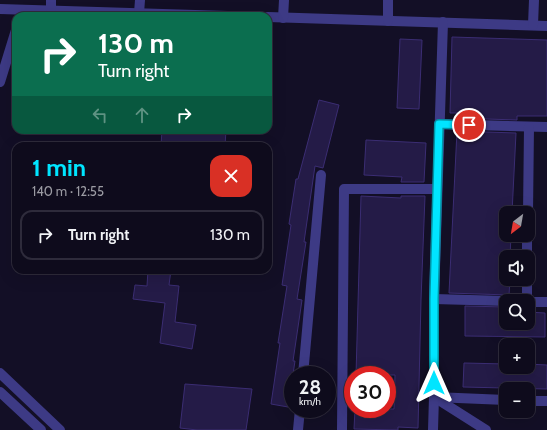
<!DOCTYPE html>
<html lang="en">
<head>
<meta charset="utf-8">
<style>
  body { margin:0; font-family:Cabin,sans-serif; background:#1c1929; color:#f1f3f6; height:100vh; display:flex; flex-direction:column; font-size:15px; white-space:nowrap }
  * { box-sizing:border-box; margin:0 }
  p { font-size:13px; color:#9b9ba3 }
  .icon { flex:none; width:22px; height:22px; fill:none; stroke:currentColor; stroke-width:2; stroke-linecap:round; stroke-linejoin:round }
  .map { position:relative; flex:1; overflow:hidden }
  .drawer { position:absolute; left:12px; top:142px; width:260px; height:132px; display:flex; flex-direction:column; background:#0e0b1c; border-radius:12px; box-shadow:0 4px 16px #0002,0 0 0 1px #2e2b3b }
  .drawer>* { flex:none }
  .top-card { position:absolute; left:12px; top:12px; width:260px; height:122px; border-radius:12px; box-shadow:0 4px 16px #0002,0 0 0 1px #2e2b3b; background:#0b6e4f; color:#fff; overflow:hidden }
  .needle { width:26px; rotate:211deg }
  .controls { position:absolute; left:499px; top:206px; display:grid; gap:8px }
  .controls a { display:grid; place-items:center; width:36px; height:36px; border-radius:8px; background:#0e0b1c; box-shadow:0 4px 16px #0002,0 0 0 1px #2e2b3b; font-size:20px }
  .speed { position:absolute; left:284px; top:366px; display:flex; gap:8px; font-size:20px; font-weight:700; text-align:center }
  .speed>* { display:grid; place-content:center; width:52px; height:52px; border-radius:50%; background:#0e0b1c; box-shadow:0 4px 16px #0002,0 0 0 1px #2e2b3b; line-height:1 }
  .speed small { font-size:10px; font-weight:400 }
  .speed .limit { border:6px solid #d22; background:#fff; color:#111 }
  .pin { position:absolute; display:grid; place-items:center; width:34px; height:34px; color:#fff; margin:-17px; border:2px solid #fff; border-radius:50%; box-shadow:0 1px 4px #0007 }
  .me { position:absolute; width:44px; margin:-22px; rotate:0deg; stroke-linejoin:round; filter:drop-shadow(0 0 3px #0008) }
  .turn { display:flex; align-items:center; gap:14px; height:84px; padding:0 20px; font-size:18px }
  .turn .icon { width:52px; height:52px; stroke-width:2.5 }
  .turn b { display:block; font-size:28px; line-height:34px }
  .lanes { display:flex; align-items:center; height:38px; padding:0 20px; background:#0003; justify-content:center; gap:20px; direction:ltr }
  .lanes .off { opacity:.35 }
  .round { display:grid; place-items:center; flex:none; width:42px; height:42px; border-radius:12px; background:#1c1929 }
  .head { display:flex; align-items:center; justify-content:space-between; height:68px; padding:0 20px }
  h1 { font-size:24px; font-weight:700; line-height:30px; color:#00e5ff }
  ul { padding:0; list-style:none }
  li { display:flex; align-items:center; gap:12px; height:50px; margin:0 8px 6px; padding:0 12px; border:2px solid #2e2b3b; border-radius:12px }
  li div { flex:1 }
  li b { display:block; font-size:15px }
  li em { font-style:normal }
  .map>svg:first-child { display:block }
</style>
</head>
<body>
<div class="map">
<svg width="547" height="430" viewBox="0 0 547 430">
  <rect width="100%" height="100%" fill="#130f26"/>
  <g fill="#241b47" stroke="#3b2d73">
    <path d="M452,37L547,40V116H517V120L457,118V113H450Z"/>
    <path d="M400,39L422,40L419,109L397,108Z"/>
    <path d="M319,100L339,105L323,168L315,166L304,242H306L297,299L302,300L293,361H295L288,407L271,404L280,343H278L287,286L282,285L291,225L289,224L296,179H298Z"/>
    <path d="M162,130H226L225,146H161Z"/>
    <path d="M457,131L516,133L512,213L506,212V235H511L510,257H506V279H510L509,295L449,293Z"/>
    <path d="M366,140L426,143L424,182H401L402,177L364,175Z"/>
    <path d="M361,196L401,198V196H425L421,300L418,428L398,427V430L354,429L355,409H394L395,375H356Z"/>
    <path d="M148,270H171L169,285L179,286L175,322L196,325L192,349L160,343L165,303L133,299L135,285L147,286Z"/>
    <path d="M465,306L506,307V323H528V312L545,313V337L465,336Z"/>
    <path d="M464,363L506,364V367H528V364L547,365V389L463,387Z"/>
    <path d="M185,384L252,389L246,430H197L180,428Z"/>
  </g>
  <g fill="none" stroke-linecap="round" stroke-linejoin="round">
    <g stroke="#3d3a85" stroke-width="10">
      <path d="M0,9L228,16"/>
      <path d="M51,10V0"/>
      <path d="M139,13L140,0"/>
      <path d="M268,17L547,26"/>
      <path d="M283,18L284,0"/>
      <path d="M388,21V0"/>
      <path d="M533,25L534,0"/>
      <path d="M0,82L16,30"/>
      <path d="M439,124L547,127"/>
      <path d="M528,213L529,127"/>
      <path d="M527,257V235"/>
      <path d="M434,299L506,301"/>
      <path d="M527,301V279"/>
      <path d="M528,302H547"/>
      <path d="M0,373L60,430"/>
      <path d="M303,375L321,175"/>
      <path d="M0,392L41,430"/>
      <path d="M434,397L506,400"/>
      <path d="M434,397L486,430"/>
      <path d="M528,401H547"/>
      <path d="M298,430L300,409"/>
      <path d="M342,430L344,189H437"/>
      <path d="M433,430L434,397V299L443,22"/>
    </g>
  </g>
  <g fill="none" stroke-linecap="round" stroke-linejoin="round">
    <defs>
      <path id="route" d="M434,383V299L439,124L469,125"/>
    </defs>
    <use href="#route" stroke="#0095a6" stroke-width="10"/>
    <use href="#route" stroke="#00e5ff" stroke-width="7"/>
  </g>
</svg>
<div class="controls">
<a><svg class="needle" viewBox="-14 -14 28 28"><path d="M0-13l5 13h-10z" fill="#e53935"/><path d="M0 13l5-13h-10z" fill="#9b9ba3"/></svg></a>
<a><svg class="icon" aria-label="sound" viewBox="0 0 24 24"><path d="M4 9h4l5-4v14l-5-4H4zM17 9q2 3 0 6"/></svg></a>
<a><svg class="icon" aria-label="search" viewBox="0 0 24 24"><circle cx="10" cy="10" r="6"/><path d="M15 15l6 6"/></svg></a>
<a>+</a>
<a>−</a>
</div>
<div class="speed"><div>28<small>km/h</small></div><div class="limit">30</div></div>
<div class="pin" style="left:469px;top:125px;background:#d93025"><svg class="icon" aria-label="arrive" viewBox="0 0 24 24"><path d="M6 21V4h12l-3 4 3 4H6"/></svg></div>
<svg class="me" style="left:434px;top:383px" viewBox="-20 -20 40 40"><path d="M0-17L14 15 0 8-14 15z" fill="#00e5ff" stroke="#fff" stroke-width="4"/></svg>
<div class="top-card">
<div class="turn"><svg class="icon" aria-label="right" viewBox="0 0 24 24"><path d="M7 20v-9h11M14 6l5 5-5 5"/></svg><div><b>130 m</b>Turn right</div></div>
<div class="lanes"><svg class="icon off" aria-label="left" viewBox="0 0 24 24"><path d="M17 20v-9H6M10 6l-5 5 5 5"/></svg><svg class="icon off" aria-label="ahead" viewBox="0 0 24 24"><path d="M12 20V5M6 11l6-6 6 6"/></svg><svg class="icon" aria-label="right" viewBox="0 0 24 24"><path d="M7 20v-9h11M14 6l5 5-5 5"/></svg></div>
</div>
<section class="drawer">
<div class="head"><div><h1>1 min</h1><p>140 m · 12:55</p></div><a class="round" style="background:#d93025;color:#fff"><svg class="icon" aria-label="close" viewBox="0 0 24 24"><path d="M6 6l12 12M18 6L6 18"/></svg></a></div>
<ul>
<li><svg class="icon" aria-label="right" viewBox="0 0 24 24"><path d="M7 20v-9h11M14 6l5 5-5 5"/></svg><div><b>Turn right</b></div><em>130 m</em></li>
</ul>
</section>
</div>
</body>
</html>
